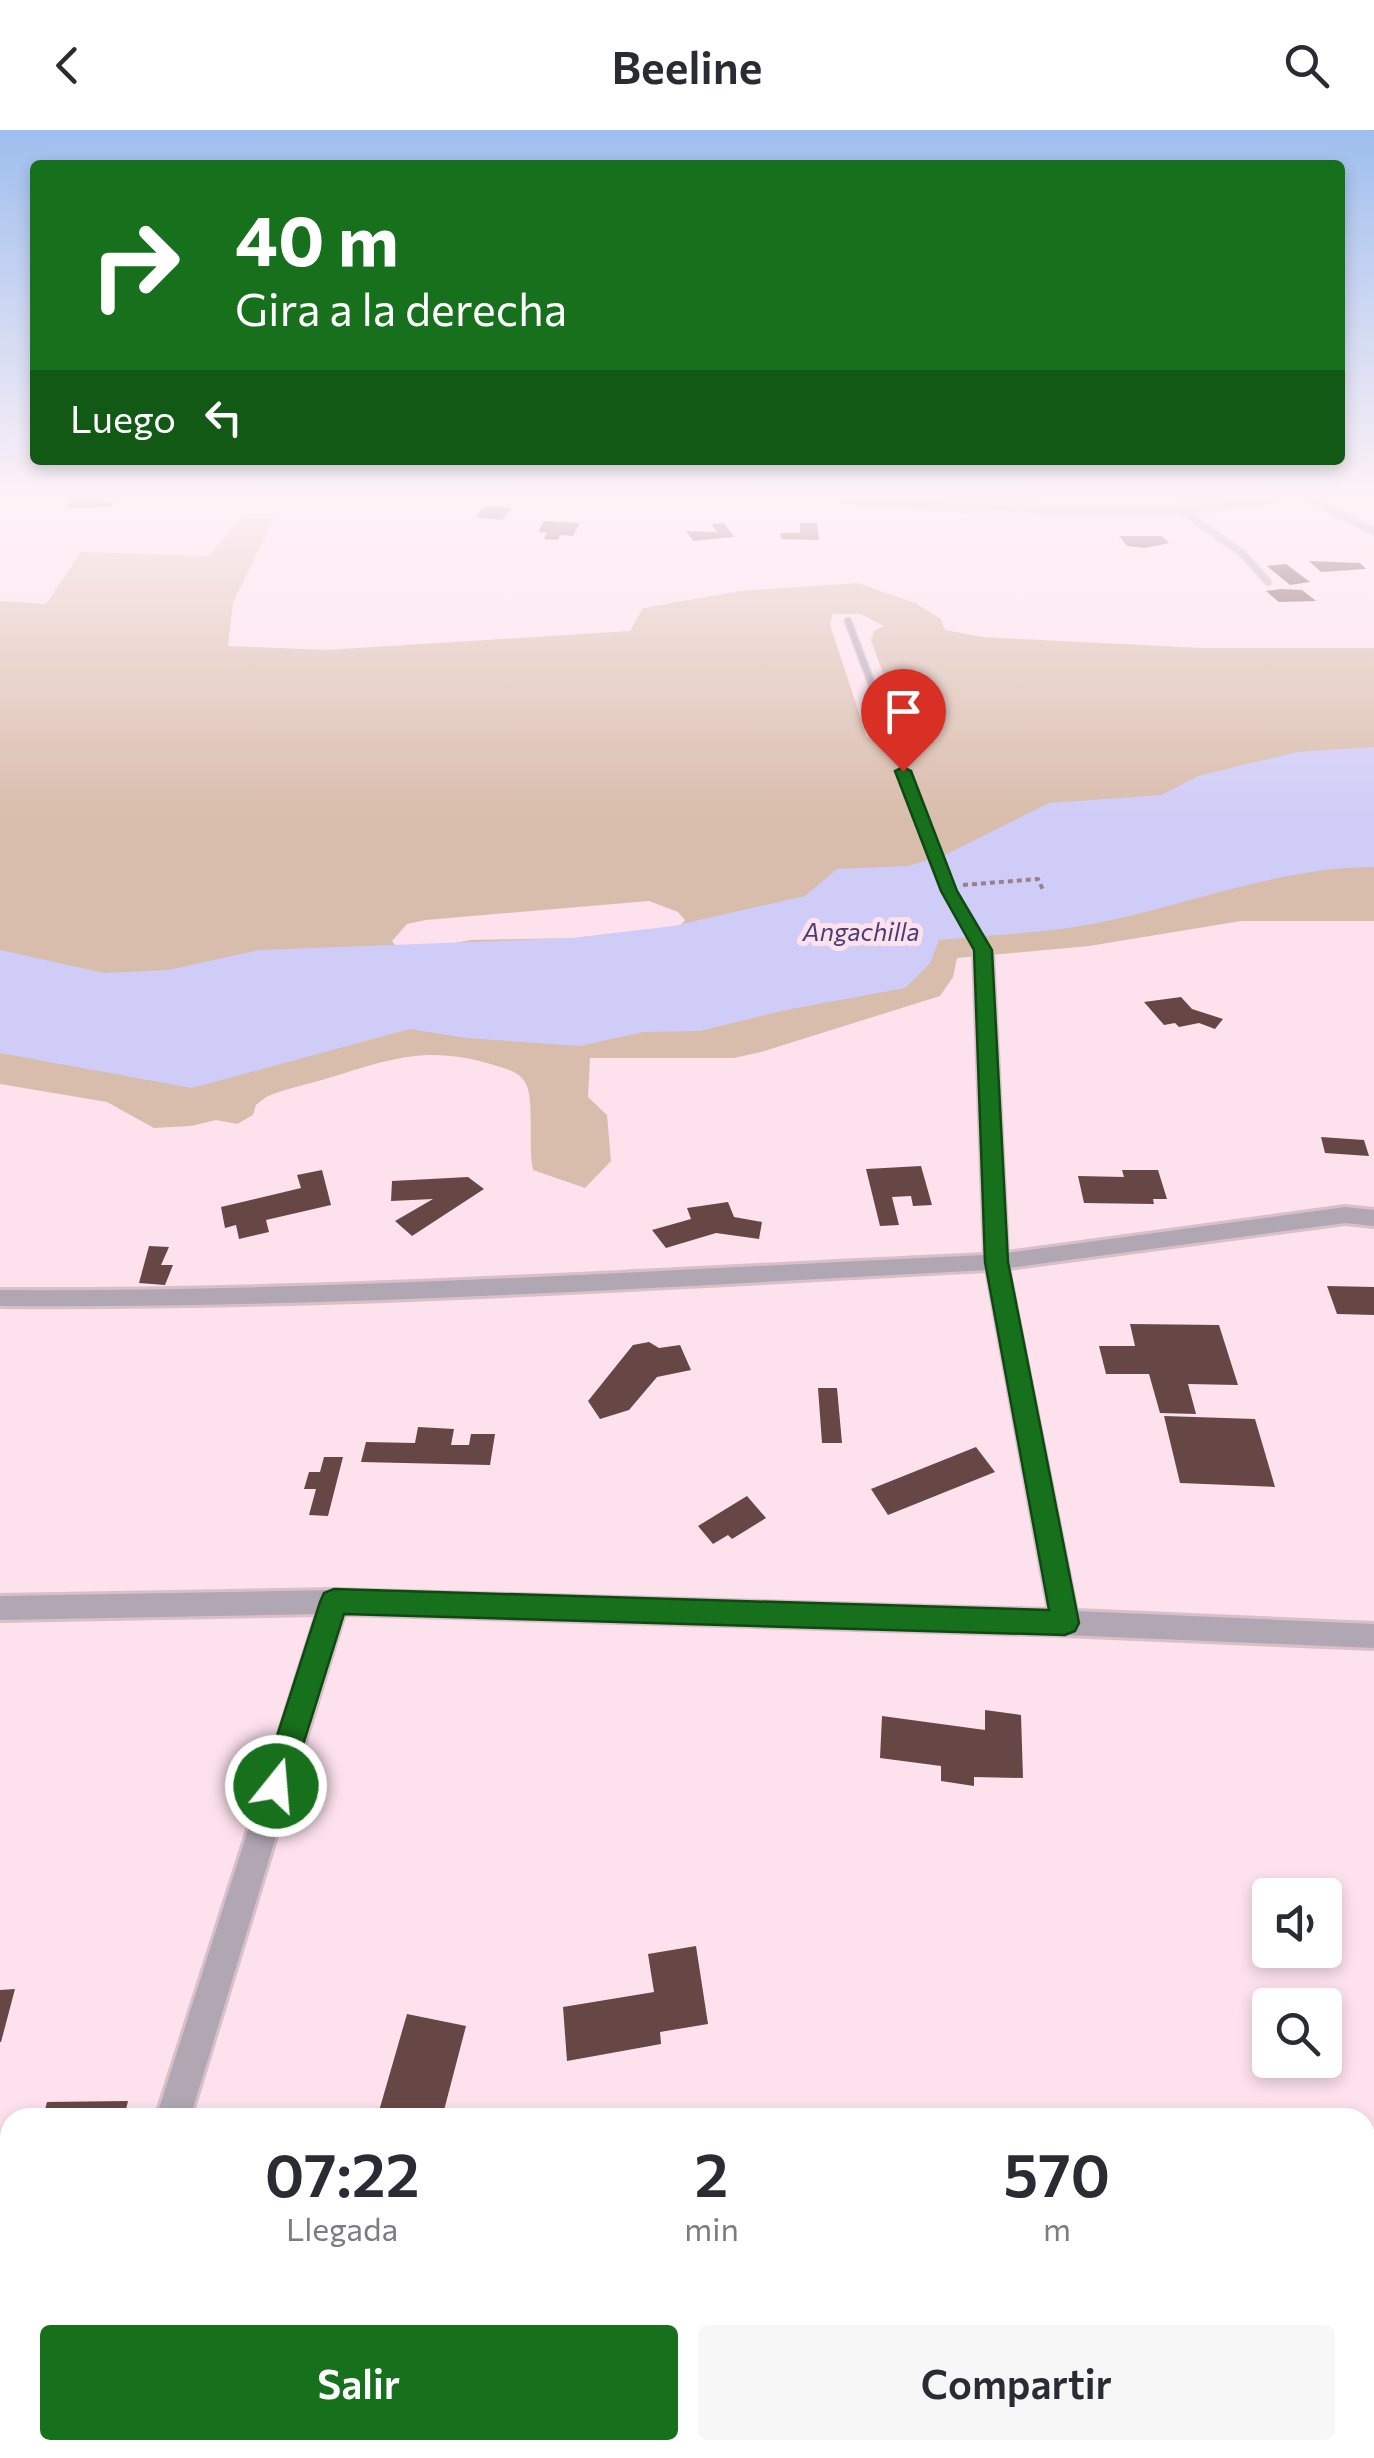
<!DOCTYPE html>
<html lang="es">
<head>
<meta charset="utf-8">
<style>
  body { margin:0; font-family:Commissioner,sans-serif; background:#f7f7f7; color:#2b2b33; height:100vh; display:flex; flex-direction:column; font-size:38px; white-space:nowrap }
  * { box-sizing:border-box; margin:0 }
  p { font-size:32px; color:#7c7c81 }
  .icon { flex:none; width:55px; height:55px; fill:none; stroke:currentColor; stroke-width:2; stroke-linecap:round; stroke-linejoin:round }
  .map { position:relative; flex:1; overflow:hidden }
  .side { position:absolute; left:0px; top:1978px; width:1375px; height:352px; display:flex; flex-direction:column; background:#fff; border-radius:30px 30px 0 0; box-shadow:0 5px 15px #0003 }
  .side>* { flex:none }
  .banner { position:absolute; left:30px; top:30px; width:1315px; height:305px; border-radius:10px; box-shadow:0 5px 15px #0003; background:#17701c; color:#fff; overflow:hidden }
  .buttons { position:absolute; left:1252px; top:1748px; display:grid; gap:20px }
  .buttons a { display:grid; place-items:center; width:90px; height:90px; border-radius:10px; background:#fff; box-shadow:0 5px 15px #0003; font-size:50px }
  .pin { position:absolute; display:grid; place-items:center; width:85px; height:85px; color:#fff; margin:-102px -42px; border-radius:50% 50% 50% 0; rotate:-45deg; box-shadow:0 0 10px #0007 }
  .pin .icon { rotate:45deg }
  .me { position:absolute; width:110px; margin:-55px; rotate:17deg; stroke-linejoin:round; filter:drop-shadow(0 0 8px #0008) }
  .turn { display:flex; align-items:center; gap:35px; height:210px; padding:0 40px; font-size:45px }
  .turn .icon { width:130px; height:130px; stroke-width:2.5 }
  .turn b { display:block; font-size:70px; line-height:85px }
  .then { display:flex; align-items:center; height:95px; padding:0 40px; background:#0003; gap:20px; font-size:38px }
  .eta { display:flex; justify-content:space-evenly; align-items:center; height:170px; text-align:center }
  .eta b { font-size:60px; font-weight:600; line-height:70px }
  .cta { display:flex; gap:20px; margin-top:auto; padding:20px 40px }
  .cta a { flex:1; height:115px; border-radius:10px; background:#17701c; color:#fff; font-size:40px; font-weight:600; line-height:115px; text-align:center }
  .cta a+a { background:#f7f7f7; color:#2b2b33 }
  header { display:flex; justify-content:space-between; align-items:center; height:130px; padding:0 40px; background:#fff; font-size:45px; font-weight:600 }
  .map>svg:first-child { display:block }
</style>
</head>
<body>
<header><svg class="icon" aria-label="back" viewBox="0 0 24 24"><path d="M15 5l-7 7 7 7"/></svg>Beeline<svg class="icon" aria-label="search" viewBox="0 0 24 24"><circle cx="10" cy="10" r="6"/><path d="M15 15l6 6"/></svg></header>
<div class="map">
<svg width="1374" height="2328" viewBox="0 0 1374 2328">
  <rect width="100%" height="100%" fill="#fde1ed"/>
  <path fill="#d9bdac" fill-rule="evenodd" d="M274,388L233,473L228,516L326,520L630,501L643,478L740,461L858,453L915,473L941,489L945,500L982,507L1201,518H1374V791H1241L1089,816L957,828L953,847L940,866L761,922L734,928H590L588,967L607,985L611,1031L585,1058L533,1040C528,1016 534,976 527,956C521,942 510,940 497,936C430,915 396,927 332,947C310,954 287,958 266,967L256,975L253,985L237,994L216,990L191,996L154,998L107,972L0,954V471L46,474L81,422L209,426L239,389ZM833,484H861L884,496L874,501L871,510L902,597L867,607L830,495ZM649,771L678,782L685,790L678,798L576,808L471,810L423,819L395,815L392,811L407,794L426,790Z"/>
  <path fill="#cfccf7" d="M1374,617V737C1271,737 1176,781 1075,797C1030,804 984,805 939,810L930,833L905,858L786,880L700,901L643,902L580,916L467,908L410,899L192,958L0,923V820L104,843L168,840L259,820L572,808L673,796L805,766L837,739L908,736L945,725L1049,673L1162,665L1198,646L1297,622Z"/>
  <g fill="#674746">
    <path d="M74,367H106L103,372H114L111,377L67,378Z"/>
    <path d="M492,376L512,378L502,390L475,387L484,377Z"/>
    <path d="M544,391L580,393L573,406L560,405L558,410L544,409L547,403L538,402Z"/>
    <path d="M724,393L734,407L693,411L686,401L717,402L711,394Z"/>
    <path d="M800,393H817L819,410L781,409L780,403H800Z"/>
    <path d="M1119,406H1162L1169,413L1145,418L1127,416Z"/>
    <path d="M1309,431L1360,433L1366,439L1321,442Z"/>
    <path d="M1286,434L1310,452L1290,455L1267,436Z"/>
    <path d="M1281,459L1302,460L1316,471L1279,472L1266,461Z"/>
    <path d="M1181,867L1192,879L1223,889L1215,899L1199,893L1179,897L1175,893L1164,895L1144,872Z"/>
    <path d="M1321,1007L1364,1010L1369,1026L1325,1023Z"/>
    <path d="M921,1036L932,1075L913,1076L911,1066L892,1067L899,1095L880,1096L866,1039Z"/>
    <path d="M322,1040L331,1075L266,1090L269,1102L239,1109L236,1095L225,1098L221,1077L301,1058L297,1045Z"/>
    <path d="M1122,1040H1158L1167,1069H1153L1154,1074L1084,1073L1078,1046L1124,1047Z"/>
    <path d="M468,1047L484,1059L412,1106L395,1091L433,1069L391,1071L392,1051Z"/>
    <path d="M728,1072L734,1087L762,1092L759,1109L716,1103L666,1118L652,1100L691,1089L687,1078Z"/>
    <path d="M149,1116L169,1117L161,1135H173L165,1155L139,1153Z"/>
    <path d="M1327,1156L1374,1157V1185L1337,1184Z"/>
    <path d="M1130,1194L1219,1195L1238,1255L1188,1254L1196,1284L1160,1283L1149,1244H1106L1099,1216H1135Z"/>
    <path d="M649,1212L659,1218L680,1215L691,1240L657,1247L629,1280L600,1289L588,1271L633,1215Z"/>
    <path d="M818,1258H837L842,1313H822Z"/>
    <path d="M1164,1286L1255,1289L1275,1357L1180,1353Z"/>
    <path d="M418,1297L454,1299L451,1315H469L471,1304H495L490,1335L361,1332L366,1312L415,1313Z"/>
    <path d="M976,1317L995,1342L888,1385L871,1359Z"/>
    <path d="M324,1327H343L328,1386L309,1385L316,1359H304L309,1342H320Z"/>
    <path d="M747,1366L766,1388L732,1409L728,1405L713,1414L698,1396Z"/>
    <path d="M985,1580L1021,1585L1023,1648L974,1647V1656L941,1651V1636L880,1628L882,1586L985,1600Z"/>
    <path d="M696,1816L708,1894L660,1902L661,1914L567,1931L563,1877L654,1862L648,1824Z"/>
    <path d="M15,1859L1,1912H0V1860Z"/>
    <path d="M407,1884L466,1896L442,1988H377Z"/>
    <path d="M128,1971L124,1988H43L47,1972Z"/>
  </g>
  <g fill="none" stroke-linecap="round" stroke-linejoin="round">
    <defs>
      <g id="lane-far1">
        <path d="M1303,366L1374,402"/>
        <path d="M1181,380L1243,424L1268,452"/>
        <path d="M848,491L885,589"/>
      </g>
      <path id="lane" d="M884,586L949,761L983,821"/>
      <g id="street">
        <path d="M759,363L1126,379L1333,363L1206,381L1126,385L914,378Z"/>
        <path d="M983,816L992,821L1007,1123L1345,1077L1374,1080V1096L1345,1093L1008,1138L1076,1481L1374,1494V1518L1065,1505L344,1484L190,1988H156L317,1484L0,1490V1466L334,1460L1049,1480L987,1140C658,1157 329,1179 0,1176V1160C328,1162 657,1140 985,1125L974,821Z"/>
        <path d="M51,2320H89L86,2328H48Z"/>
      </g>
    </defs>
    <use href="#lane-far1" stroke="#d8bfca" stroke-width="9"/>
    <use href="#lane" stroke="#d8bfca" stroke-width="12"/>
    <use href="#street" stroke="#d8bfca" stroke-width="6"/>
    <path stroke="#97828b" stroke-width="4" stroke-dasharray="5 4" stroke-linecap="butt" d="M963,755L1038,749L1043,760"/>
    <use href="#lane-far1" stroke="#b0a7b2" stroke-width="6"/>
    <use href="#lane" stroke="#b0a7b2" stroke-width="9"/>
    <use href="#street" fill="#b0a7b2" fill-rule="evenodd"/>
  </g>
  <linearGradient id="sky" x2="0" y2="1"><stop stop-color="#9ebeee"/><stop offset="0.53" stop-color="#fef2f7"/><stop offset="1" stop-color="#fef2f7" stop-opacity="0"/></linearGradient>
  <rect width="1374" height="689" fill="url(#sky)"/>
  <path fill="#17701c" stroke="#0f4912" stroke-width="2.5" d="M903,637L911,641L957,761L992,820L1008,1132L1079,1493L1075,1501L1065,1505L344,1484L287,1666L276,1670L266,1666L261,1656L320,1472L324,1463L334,1459L1049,1480L985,1132L974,820L941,761L895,641Z"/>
  <g text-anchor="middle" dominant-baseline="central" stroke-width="10" stroke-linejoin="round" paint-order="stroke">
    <g font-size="25" font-style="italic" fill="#463e74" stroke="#fde1ed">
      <text x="861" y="801">Angachilla</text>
    </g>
  </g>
</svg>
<div class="buttons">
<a><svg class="icon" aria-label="sound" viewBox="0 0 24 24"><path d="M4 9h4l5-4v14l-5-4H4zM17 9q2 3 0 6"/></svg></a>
<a><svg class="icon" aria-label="search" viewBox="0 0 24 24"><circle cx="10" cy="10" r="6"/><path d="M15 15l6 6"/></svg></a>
</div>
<div class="pin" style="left:903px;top:641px;background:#d93025"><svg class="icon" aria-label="arrive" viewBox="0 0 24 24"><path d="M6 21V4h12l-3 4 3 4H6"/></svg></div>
<svg class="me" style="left:276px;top:1656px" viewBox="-20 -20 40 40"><circle r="17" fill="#17701c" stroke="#fff" stroke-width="3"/><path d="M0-11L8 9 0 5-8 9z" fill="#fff"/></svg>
<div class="banner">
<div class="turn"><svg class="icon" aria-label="right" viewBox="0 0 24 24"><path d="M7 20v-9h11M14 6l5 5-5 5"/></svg><div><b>40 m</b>Gira a la derecha</div></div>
<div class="then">Luego<svg class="icon" aria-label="left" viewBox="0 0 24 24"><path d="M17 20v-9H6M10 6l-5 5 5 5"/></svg></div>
</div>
<section class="side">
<div class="eta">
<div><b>07:22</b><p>Llegada</p></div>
<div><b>2</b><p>min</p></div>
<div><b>570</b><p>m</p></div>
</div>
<div class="cta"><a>Salir</a><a>Compartir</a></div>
</section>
</div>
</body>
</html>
